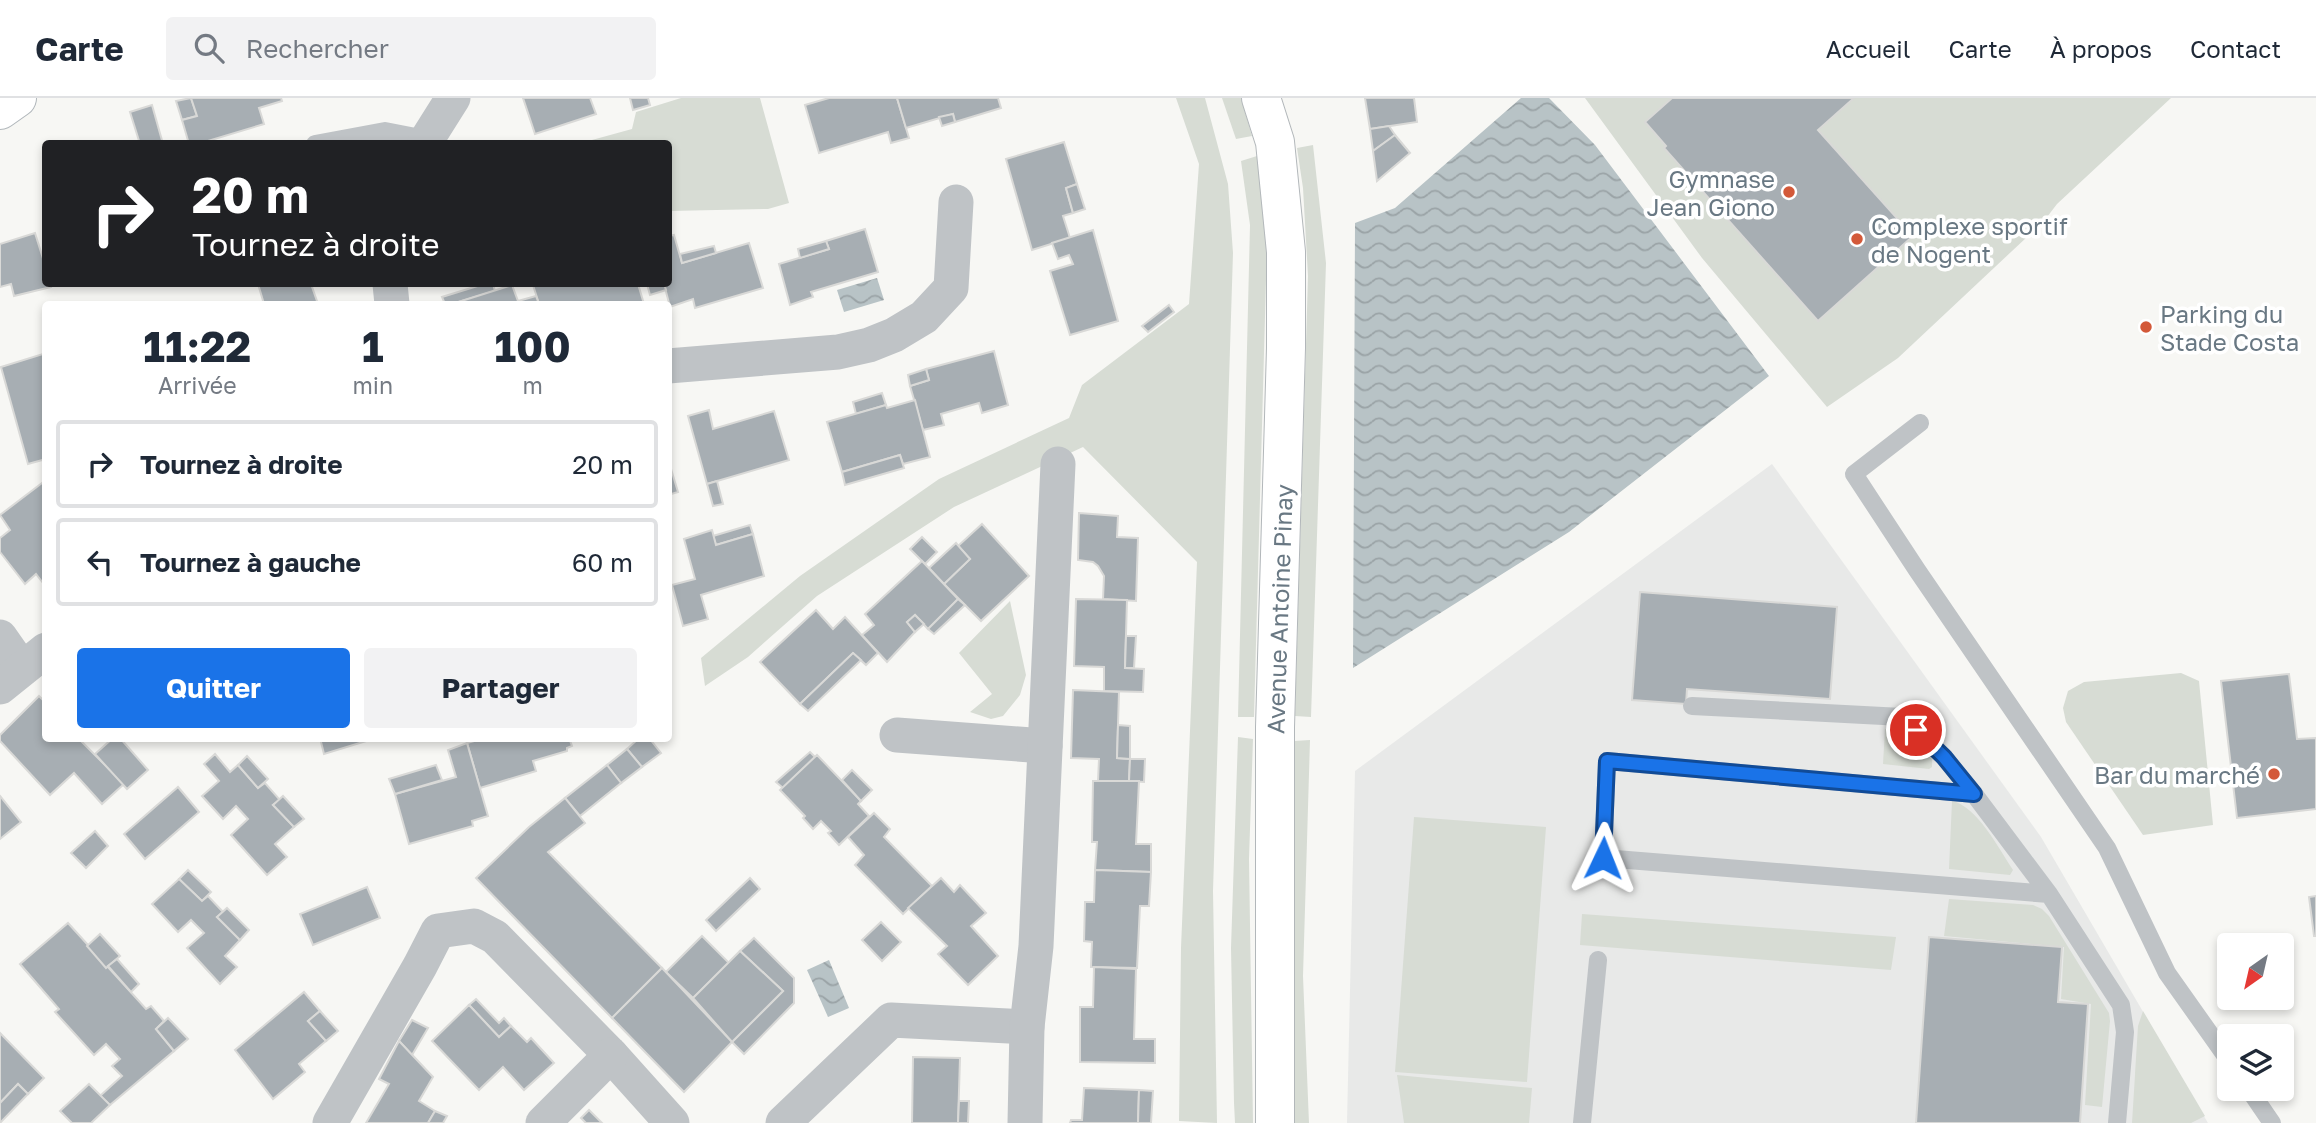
<!DOCTYPE html>
<html lang="fr">
<head>
<meta charset="utf-8">
<style>
  body { margin:0; font-family:"Golos Text",sans-serif; background:#f2f2f3; color:#1f2937; height:100vh; display:flex; flex-direction:column; font-size:26px; white-space:nowrap }
  * { box-sizing:border-box; margin:0 }
  p { font-size:23px; color:#747a83 }
  .icon { flex:none; width:38px; height:38px; fill:none; stroke:currentColor; stroke-width:2; stroke-linecap:round; stroke-linejoin:round }
  .map { position:relative; flex:1; overflow:hidden }
  .details { position:absolute; left:42px; top:203px; width:630px; height:441px; display:flex; flex-direction:column; background:#fff; border-radius:7px; box-shadow:0 4px 10px #0003 }
  .details>* { flex:none }
  .guide { position:absolute; left:42px; top:42px; width:630px; height:147px; border-radius:7px; box-shadow:0 4px 10px #0003; background:#202124; color:#fff; overflow:hidden }
  .needle { width:46px; rotate:214deg }
  .controls { position:absolute; left:2217px; top:835px; display:grid; gap:14px }
  .controls a { display:grid; place-items:center; width:77px; height:77px; border-radius:7px; background:#fff; box-shadow:0 4px 10px #0003; font-size:35px }
  .pin { position:absolute; display:grid; place-items:center; width:60px; height:60px; color:#fff; margin:-30px; border:4px solid #fff; border-radius:50%; box-shadow:0 2px 7px #0007 }
  .me { position:absolute; width:77px; margin:-38px; rotate:2deg; stroke-linejoin:round; filter:drop-shadow(0 0 5px #0008) }
  .turn { display:flex; align-items:center; gap:24px; height:147px; padding:0 35px; font-size:32px }
  .turn .icon { width:91px; height:91px; stroke-width:2.5 }
  .turn b { display:block; font-size:49px; line-height:60px }
  .eta { display:flex; justify-content:space-evenly; align-items:center; height:119px; text-align:center }
  .eta b { font-size:42px; font-weight:700; line-height:49px }
  .action { display:flex; gap:14px; margin-top:auto; padding:14px 35px }
  .action a { flex:1; height:80px; border-radius:7px; background:#1a73e8; color:#fff; font-size:28px; font-weight:700; line-height:80px; text-align:center }
  .action a+a { background:#f2f2f3; color:#1f2937 }
  ul { padding:0; list-style:none }
  li { display:flex; align-items:center; gap:21px; height:88px; margin:0 14px 10px; padding:0 21px; border:4px solid #e0e1e3; border-radius:7px }
  li div { flex:1 }
  li b { display:block; font-size:26px }
  li em { font-style:normal }
  header { display:flex; align-items:center; gap:42px; box-sizing:border-box; height:98px; padding:0 35px; background:#fff; border-bottom:2px solid #e0e1e3 }
  header strong { font-size:33px }
  nav { display:flex; gap:38px; margin-inline-start:auto; font-size:24px }
  .search { width:490px; height:63px; background:#f2f2f3; display:flex; align-items:center; gap:18px; box-sizing:border-box; padding:0 24px; border-radius:7px; color:#747a83; font-size:26px }
  .map>svg:first-child { display:block }
</style>
</head>
<body>
<header>
<strong>Carte</strong>
<div class="search"><svg class="icon" aria-label="search" viewBox="0 0 24 24"><circle cx="10" cy="10" r="6"/><path d="M15 15l6 6"/></svg>Rechercher</div>
<nav><a>Accueil</a><a>Carte</a><a>À propos</a><a>Contact</a></nav>
</header>
<div class="map">
<svg width="2316" height="1025" viewBox="0 0 2316 1025">
  <defs>
    <pattern id="water-waves" width="16" height="10" patternUnits="userSpaceOnUse" patternTransform="scale(1.75)"><rect width="16" height="10" fill="#b8c3c6"/><path d="M0 5q4-4 8 0t8 0" fill="none" stroke="#9aa3a6"/></pattern>
  </defs>
  <rect width="100%" height="100%" fill="#f7f7f4"/>
  <path fill="#e8e9e8" d="M1772,366L2041,739L2208,1025H1347L1355,673Z"/>
  <g fill="#d7dcd4">
    <path d="M681,0H760L789,105L768,111L669,113L668,46L581,45L632,31L636,14Z"/>
    <path d="M1176,0H1205L1228,86L1233,155L1213,793L1217,1025L1179,1023L1181,850L1197,464L1083,349L954,409L817,498L748,559L705,588L701,560L800,478L939,381L1069,320L1082,287L1189,206L1199,66Z"/>
    <path d="M1222,0H1241L1252,38L1236,41Z"/>
    <path d="M1585,0H2171L2057,106L2044,123L1898,260L1827,309L1702,160Z"/>
    <path d="M1313,47L1326,165L1311,619L1295,618L1308,178L1303,90L1297,50Z"/>
    <path d="M1257,58L1267,146L1254,619H1238L1250,127L1241,63Z"/>
    <path d="M1010,503L1026,577L1020,597L1003,618L991,621L970,614L992,596L959,555Z"/>
    <path d="M2181,575L2199,583L2213,727L2143,737L2066,624L2063,610L2068,593L2084,584Z"/>
    <path d="M1885,631L1898,634L1932,661V669L1929,671L1883,666Z"/>
    <path d="M1238,639L1253,641L1249,761L1253,1025H1235L1234,1005L1231,850Z"/>
    <path d="M1310,642L1303,878L1309,1025H1293L1294,643Z"/>
    <path d="M1952,703C1977,708 1999,751 2013,772L2010,777L1949,771Z"/>
    <path d="M1414,719L1546,729L1527,984L1395,974Z"/>
    <path d="M1949,801L2033,807L2042,811L2049,818L2109,915L2110,923L2102,1009L2085,1007L2091,906L2061,901L2064,849L1944,838Z"/>
    <path d="M1582,816L1896,839L1891,872L1580,847Z"/>
    <path d="M2143,913L2205,1018L2191,1025H2132L2138,928Z"/>
    <path d="M1397,977L1532,990L1529,1025H1404Z"/>
  </g>
  <g fill="url(#water-waves)">
    <path d="M1521,0H1549L1595,47L1769,278L1569,434L1353,570L1355,125L1395,110Z"/>
    <path d="M877,180L884,202L844,214L837,192Z"/>
    <path d="M829,862L849,910L828,919L807,872Z"/>
  </g>
  <g fill="#a7aeb3" stroke="#d9d9d7" stroke-width="2">
    <path d="M191,0L197,18L182,22L176,3Z"/>
    <path d="M191,0H281L282,3L259,10L264,26L198,46H189L182,22L197,18Z"/>
    <path d="M523,0H590L596,16L535,36Z"/>
    <path d="M630,0H648L650,7L633,12Z"/>
    <path d="M829,0H897L909,40L891,45L888,34L819,55L805,7Z"/>
    <path d="M897,0H998L1001,10L955,24L953,16L906,30Z"/>
    <path d="M1365,0H1414L1417,24L1370,31Z"/>
    <path d="M1672,0H1854L1818,32L1913,138L1818,223L1664,50L1666,48L1645,24Z"/>
    <path d="M152,7L163,46H140L130,14Z"/>
    <path d="M953,16L955,24L942,28L939,19Z"/>
    <path d="M1389,28L1395,37L1373,53L1370,31Z"/>
    <path d="M1395,37L1410,55L1377,83L1373,53Z"/>
    <path d="M1064,44L1077,86L1066,90L1073,115L1063,118L1070,140L1032,152L1006,61Z"/>
    <path d="M1077,86L1085,111L1073,115L1066,90Z"/>
    <path d="M865,131L878,174L811,194L813,199L790,207L779,166L829,151L826,143Z"/>
    <path d="M1093,132L1118,223L1070,237L1050,173L1073,166L1069,157L1058,161L1052,145Z"/>
    <path d="M35,135L46,170V186H50L51,189L14,198L11,186L0,189V146Z"/>
    <path d="M674,137L682,165L749,145L763,190L695,210L693,201L670,209L664,186H668V138Z"/>
    <path d="M826,143L829,151L800,160L798,151Z"/>
    <path d="M714,148L716,155L682,165L680,156Z"/>
    <path d="M258,186H311L318,206H264Z"/>
    <path d="M484,186H493L495,193L452,206H445L442,199Z"/>
    <path d="M536,186H638L644,206H539L533,187Z"/>
    <path d="M647,186H664L666,192L650,197Z"/>
    <path d="M512,187L518,203L536,198L539,206H452Z"/>
    <path d="M1169,207L1174,214L1148,234L1142,228Z"/>
    <path d="M994,253L1008,307L982,315L979,305L941,316L944,327L923,332L910,288L929,282L926,271Z"/>
    <path d="M46,255V361L28,366L1,269Z"/>
    <path d="M926,271L929,282L910,288L908,277Z"/>
    <path d="M882,295L886,307L856,316L853,304Z"/>
    <path d="M915,302L930,359L903,366L900,357L842,374L827,324L886,307L887,310Z"/>
    <path d="M709,312L713,331L774,313L789,362L707,386L688,318Z"/>
    <path d="M900,357L904,370L845,387L842,374Z"/>
    <path d="M668,361L678,394L668,397Z"/>
    <path d="M717,383L723,406L713,408L707,386Z"/>
    <path d="M42,385L46,388V483L43,485L36,476L25,486L0,454V440L10,432L0,417Z"/>
    <path d="M1079,415L1118,418L1117,439L1138,440L1136,503L1103,501L1104,478L1098,468L1093,464L1078,462Z"/>
    <path d="M982,426L1029,478L981,523L944,486L970,461L958,448Z"/>
    <path d="M750,427L753,436L716,447L713,438Z"/>
    <path d="M712,432L716,447L753,436L764,478L701,497L708,521L683,528L672,487L695,481L684,441Z"/>
    <path d="M922,439L937,454L925,466L910,451Z"/>
    <path d="M956,445L970,461L944,486L929,470Z"/>
    <path d="M922,463L958,501L928,531L915,517L907,524L915,534L887,564L862,537L874,527L865,516Z"/>
    <path d="M1640,494L1837,509L1830,601L1687,591L1686,606L1632,602Z"/>
    <path d="M958,501L965,507L934,536L928,531Z"/>
    <path d="M1076,501L1127,502L1125,570L1144,571L1143,594L1104,593V569L1074,568Z"/>
    <path d="M816,512L833,531L845,519L878,555L866,567L853,555L800,606L760,564Z"/>
    <path d="M915,517L924,526L915,534L907,524Z"/>
    <path d="M1126,538H1136L1134,570H1125Z"/>
    <path d="M853,555L861,562L808,613L800,606Z"/>
    <path d="M2289,576L2297,641L2316,640V711L2237,720L2221,583Z"/>
    <path d="M1073,592L1119,594L1117,660L1130,661L1129,683H1098L1099,661L1071,660Z"/>
    <path d="M39,598L46,605V640H78L124,686L102,706L74,675L50,697L0,643V637Z"/>
    <path d="M1118,627L1130,628V661L1117,660Z"/>
    <path d="M113,640H120L148,672L127,691L95,656Z"/>
    <path d="M320,640H376L324,656Z"/>
    <path d="M569,640L572,648L567,650V653L533,663L536,673L480,690L467,645L485,640Z"/>
    <path d="M639,640H649L661,655L642,669L627,651Z"/>
    <path d="M467,645L488,718L472,723L473,728L409,746L395,696L456,679L448,652Z"/>
    <path d="M627,651L642,669L621,685L607,667Z"/>
    <path d="M810,654L815,659L783,690L776,684Z"/>
    <path d="M215,656L230,674L238,667L258,690L265,685L280,702L273,707L294,729L275,746L287,759L267,777L231,737L248,721L236,708L223,721L202,698L219,683L204,666Z"/>
    <path d="M817,657L861,703L858,706L869,718L839,747L828,735L831,733L821,723L813,731L803,720L805,718L780,692Z"/>
    <path d="M247,658L268,681L258,690L238,667Z"/>
    <path d="M1130,661H1145L1144,684L1129,683Z"/>
    <path d="M436,667L442,682L395,696L389,681Z"/>
    <path d="M607,667L621,685L580,718L565,700Z"/>
    <path d="M852,672L872,692L861,703L842,682Z"/>
    <path d="M1093,683H1139L1136,746H1151V774L1095,772L1097,744H1092Z"/>
    <path d="M178,689L199,714L145,761L124,736Z"/>
    <path d="M0,698L21,724L0,741Z"/>
    <path d="M283,698L304,721L294,729L273,707Z"/>
    <path d="M565,700L585,725L548,754L662,870L612,920L476,780L529,729Z"/>
    <path d="M874,715L890,731L884,739L932,788L903,816L855,767L864,757L848,739Z"/>
    <path d="M95,733L108,748L86,770L71,755Z"/>
    <path d="M188,772L211,794L202,803L179,781Z"/>
    <path d="M1095,772L1151,774L1149,808H1140L1137,870L1091,869L1092,844L1084,843L1085,804H1094Z"/>
    <path d="M750,780L760,791L716,833L706,822Z"/>
    <path d="M941,780L954,794L960,787L986,815L971,828L998,858L968,887L938,856L947,848L908,810Z"/>
    <path d="M179,781L202,803L208,798L223,814L217,819L240,842L225,858L237,869L220,886L187,850L204,835L191,822L178,834L152,806Z"/>
    <path d="M367,789L380,820L313,847L300,816Z"/>
    <path d="M2316,798V838H2314L2309,799Z"/>
    <path d="M227,810L249,832L240,842L217,819Z"/>
    <path d="M881,824L901,844L882,863L862,842Z"/>
    <path d="M68,825L146,911L151,908L164,923L156,931L174,953L110,1007L100,998L122,978L112,968L120,961L106,946L94,957L55,914L59,911L20,866Z"/>
    <path d="M100,836L120,858L106,870L87,848Z"/>
    <path d="M702,838L729,865L693,900L666,874Z"/>
    <path d="M1929,839L2062,849L2058,904L2088,906L2080,1025H1916Z"/>
    <path d="M754,840L794,880V905L744,956L732,944L783,893L740,853Z"/>
    <path d="M740,853L783,893L732,944L693,900Z"/>
    <path d="M117,861L139,886L131,894L108,868Z"/>
    <path d="M1094,869L1136,871L1134,941H1155V965L1080,964V909H1093Z"/>
    <path d="M662,870L732,944L684,994L612,920Z"/>
    <path d="M304,894L320,913L308,923L326,943L299,966L305,974L273,1001L235,952Z"/>
    <path d="M476,901L499,925L504,920L511,928L499,939L469,907Z"/>
    <path d="M469,907L499,939L511,928L527,944L531,940L554,965L524,992L503,969L479,992L432,943Z"/>
    <path d="M320,913L338,933L326,943L308,923Z"/>
    <path d="M168,920L188,941L174,953L156,931Z"/>
    <path d="M412,922L428,930L412,957L399,943Z"/>
    <path d="M0,935L44,980L28,996L18,986L0,1005Z"/>
    <path d="M399,943L433,979L419,1003L435,1013L428,1025H366L389,986L379,981Z"/>
    <path d="M913,959L960,960L958,1025H912Z"/>
    <path d="M18,986L28,996L0,1025V1005Z"/>
    <path d="M89,986L110,1007L91,1025H72L60,1013Z"/>
    <path d="M1084,990L1139,992L1138,1025H1070L1071,1022H1082Z"/>
    <path d="M1139,992L1153,993L1151,1025H1138Z"/>
    <path d="M959,1003H969L968,1025H958Z"/>
    <path d="M589,1012L602,1025H586L581,1020Z"/>
    <path d="M435,1013L447,1018L443,1025H428Z"/>
  </g>
  <g fill="none" stroke-linecap="round" stroke-linejoin="round">
    <defs>
      <path id="secondary" d="M0,12L17,0"/>
      <path id="primary" d="M1261,0L1275,44L1286,154V250L1275,629V1025"/>
    </defs>
    <use href="#secondary" stroke="#b1b7bb" stroke-width="40"/>
    <use href="#primary" stroke="#b2b7ba" stroke-width="40"/>
    <g stroke="#bfc3c6" stroke-width="18">
      <path d="M315,46L385,33L426,41"/>
      <path d="M1920,325L1854,376L1917,472L2107,750L2167,875L2230,964"/>
      <path d="M1692,608L1902,619L1944,659L1974,696"/>
      <path d="M2049,796L1603,760L1607,663L1974,696L2049,796L2121,907L2125,934L2117,1025"/>
      <path d="M2248,990L2272,1025"/>
      <path d="M1582,1025L1598,862"/>
    </g>
    <g stroke="#bfc3c6" stroke-width="35">
      <path d="M424,46L453,0"/>
      <path d="M390,186L392,206"/>
      <path d="M668,268L838,254L869,247L894,237L924,219L951,190L956,104"/>
      <path d="M0,539L21,569"/>
      <path d="M0,589L46,552"/>
      <path d="M897,637L1045,648"/>
      <path d="M330,1025L420,868L438,833L474,828L495,839L611,957L672,1025"/>
      <path d="M543,1025L611,957"/>
      <path d="M783,1025L891,922L1027,929"/>
      <path d="M1025,1025L1027,929L1036,848L1058,366"/>
    </g>
    <use href="#secondary" stroke="#fff" stroke-width="38"/>
    <use href="#primary" stroke="#fff" stroke-width="38"/>
  </g>
  <g fill="none" stroke-linecap="round" stroke-linejoin="round">
    <defs>
      <path id="route" d="M1603,760L1607,663L1974,696L1944,659L1916,632"/>
    </defs>
    <use href="#route" stroke="#114b97" stroke-width="18"/>
    <use href="#route" stroke="#1a73e8" stroke-width="12"/>
  </g>
  <g fill="#d35939" stroke="#fff" stroke-width="2.5">
    <circle cx="1789" cy="94" r="7"/>
    <circle cx="1857" cy="141" r="7"/>
    <circle cx="2146" cy="229" r="7"/>
    <circle cx="2274" cy="676" r="7"/>
  </g>
  <g text-anchor="middle" dominant-baseline="central" stroke-width="7" stroke-linejoin="round" paint-order="stroke">
    <g font-size="24" fill="#697883" stroke="#fff" text-anchor="end">
      <text x="1775" y="80">Gymnase<tspan x="1775" dy="28">Jean Giono</tspan></text>
      <text x="1871" y="127" text-anchor="start">Complexe sportif<tspan x="1871" dy="28">de Nogent</tspan></text>
      <text x="2160" y="215" text-anchor="start">Parking du<tspan x="2160" dy="28">Stade Costa</tspan></text>
      <text x="2260" y="676">Bar du marché</text>
    </g>
    <g font-size="24" fill="#697883" stroke="#fff">
      <text transform="translate(1279 511) rotate(-88)">Avenue Antoine Pinay</text>
    </g>
  </g>
</svg>
<div class="controls">
<a><svg class="needle" viewBox="-14 -14 28 28"><path d="M0-13l5 13h-10z" fill="#e53935"/><path d="M0 13l5-13h-10z" fill="#747a83"/></svg></a>
<a><svg class="icon" aria-label="layers" viewBox="0 0 24 24"><path d="M12 4l9 5-9 5-9-5zM3 14l9 5 9-5"/></svg></a>
</div>
<div class="pin" style="left:1916px;top:632px;background:#d93025"><svg class="icon" aria-label="arrive" viewBox="0 0 24 24"><path d="M6 21V4h12l-3 4 3 4H6"/></svg></div>
<svg class="me" style="left:1603px;top:760px" viewBox="-20 -20 40 40"><path d="M0-17L14 15 0 8-14 15z" fill="#1a73e8" stroke="#fff" stroke-width="4"/></svg>
<div class="guide">
<div class="turn"><svg class="icon" aria-label="right" viewBox="0 0 24 24"><path d="M7 20v-9h11M14 6l5 5-5 5"/></svg><div><b>20 m</b>Tournez à droite</div></div>
</div>
<section class="details">
<div class="eta">
<div><b>11:22</b><p>Arrivée</p></div>
<div><b>1</b><p>min</p></div>
<div><b>100</b><p>m</p></div>
</div>
<ul>
<li><svg class="icon" aria-label="right" viewBox="0 0 24 24"><path d="M7 20v-9h11M14 6l5 5-5 5"/></svg><div><b>Tournez à droite</b></div><em>20 m</em></li>
<li><svg class="icon" aria-label="left" viewBox="0 0 24 24"><path d="M17 20v-9H6M10 6l-5 5 5 5"/></svg><div><b>Tournez à gauche</b></div><em>60 m</em></li>
</ul>
<div class="action"><a>Quitter</a><a>Partager</a></div>
</section>
</div>
</body>
</html>
